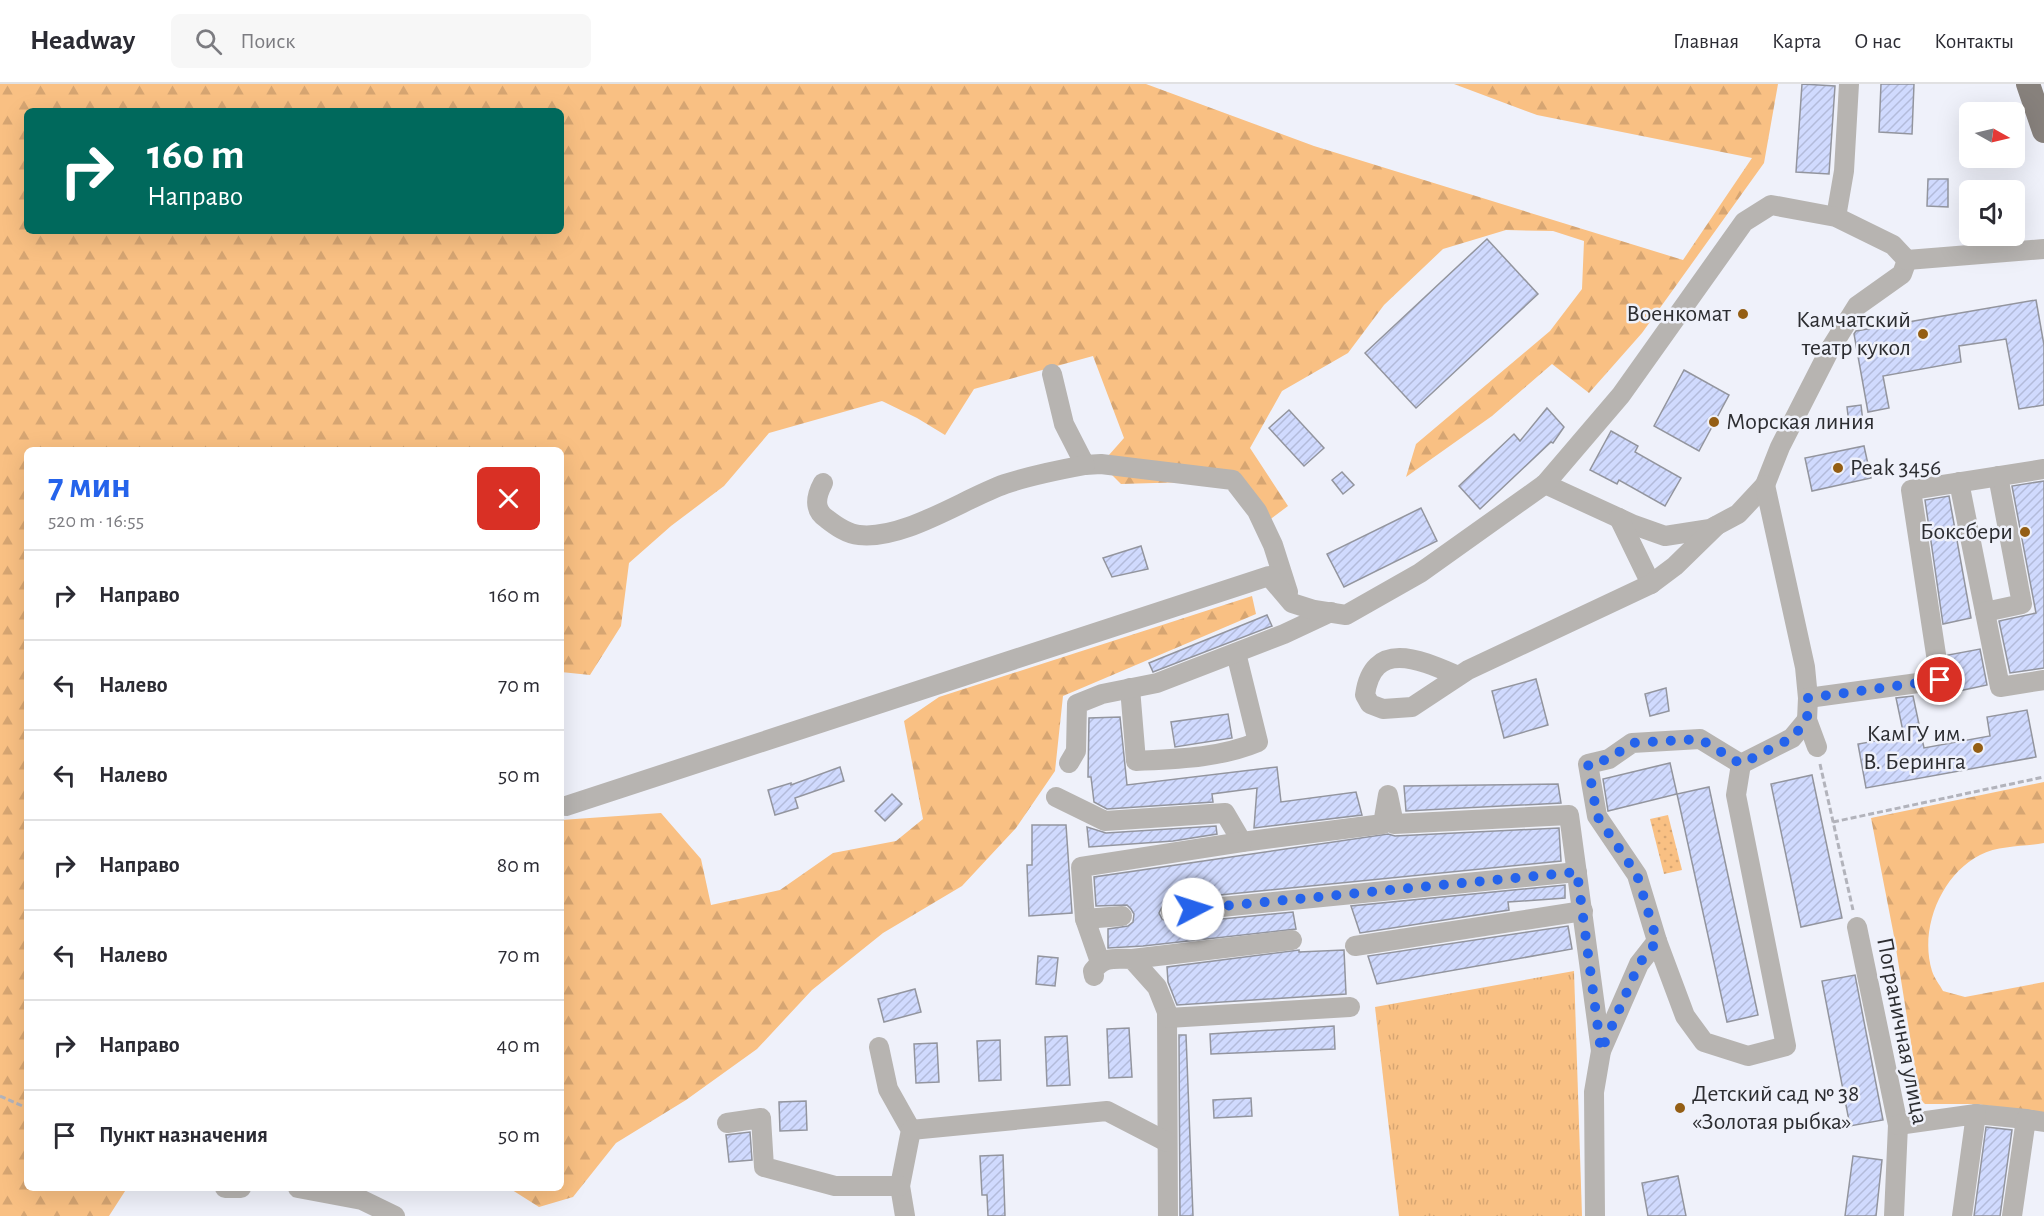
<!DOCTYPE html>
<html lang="ru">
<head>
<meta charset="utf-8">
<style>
  body { margin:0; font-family:"Alegreya Sans",sans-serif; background:#f7f7f7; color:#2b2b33; height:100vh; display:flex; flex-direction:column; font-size:22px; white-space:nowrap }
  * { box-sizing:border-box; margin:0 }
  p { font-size:20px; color:#7c7c81 }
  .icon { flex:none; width:33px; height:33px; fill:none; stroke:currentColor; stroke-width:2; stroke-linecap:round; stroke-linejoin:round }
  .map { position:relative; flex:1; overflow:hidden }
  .drawer { position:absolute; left:24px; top:363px; width:540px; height:744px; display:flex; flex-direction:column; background:#fff; border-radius:9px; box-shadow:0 6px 24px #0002 }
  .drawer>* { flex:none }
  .hud { position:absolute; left:24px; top:24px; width:540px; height:126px; border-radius:9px; box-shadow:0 6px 24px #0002; background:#00695c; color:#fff; overflow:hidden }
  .needle { width:39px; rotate:98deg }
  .controls { position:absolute; left:1959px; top:18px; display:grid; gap:12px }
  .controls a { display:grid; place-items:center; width:66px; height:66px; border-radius:9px; background:#fff; box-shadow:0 6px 24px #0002; font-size:30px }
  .pin { position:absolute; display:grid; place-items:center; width:51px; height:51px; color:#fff; margin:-26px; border:3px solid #fff; border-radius:50%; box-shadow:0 2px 6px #0007 }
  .me { position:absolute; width:66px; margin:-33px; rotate:85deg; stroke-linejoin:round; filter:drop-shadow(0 0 4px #0008) }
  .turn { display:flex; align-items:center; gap:21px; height:126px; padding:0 24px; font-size:27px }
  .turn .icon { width:78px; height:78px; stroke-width:2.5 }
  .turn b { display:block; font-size:42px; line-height:51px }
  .round { display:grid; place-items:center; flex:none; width:63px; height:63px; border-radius:9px; background:#f7f7f7 }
  .overview { display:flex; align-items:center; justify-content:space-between; height:102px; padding:0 24px }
  h1 { font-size:36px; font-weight:600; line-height:45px; color:#2563eb }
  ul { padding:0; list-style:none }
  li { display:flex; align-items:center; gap:18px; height:90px; padding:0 24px; border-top:2px solid #e1e1e2 }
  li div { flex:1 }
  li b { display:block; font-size:22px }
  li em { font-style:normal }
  header { display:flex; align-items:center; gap:36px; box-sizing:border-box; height:84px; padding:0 30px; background:#fff; border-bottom:2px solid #e1e1e2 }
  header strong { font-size:28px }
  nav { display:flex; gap:33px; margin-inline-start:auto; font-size:21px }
  .search { width:420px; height:54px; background:#f7f7f7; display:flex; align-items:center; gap:15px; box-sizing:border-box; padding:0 21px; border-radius:9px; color:#7c7c81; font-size:22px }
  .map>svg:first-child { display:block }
</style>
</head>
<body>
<header>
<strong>Headway</strong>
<div class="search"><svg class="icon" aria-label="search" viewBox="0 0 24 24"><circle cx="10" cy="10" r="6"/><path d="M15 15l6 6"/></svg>Поиск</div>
<nav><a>Главная</a><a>Карта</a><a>О нас</a><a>Контакты</a></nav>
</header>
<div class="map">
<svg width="2044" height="1132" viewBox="0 0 2044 1132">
  <defs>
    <pattern id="grass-tufts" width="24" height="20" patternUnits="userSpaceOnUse" patternTransform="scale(1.5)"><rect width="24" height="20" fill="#f9c083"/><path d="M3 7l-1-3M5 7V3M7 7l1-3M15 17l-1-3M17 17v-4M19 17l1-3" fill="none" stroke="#d6a572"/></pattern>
    <pattern id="forest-firs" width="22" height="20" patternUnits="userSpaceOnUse" patternTransform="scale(1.5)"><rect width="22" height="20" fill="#f9c083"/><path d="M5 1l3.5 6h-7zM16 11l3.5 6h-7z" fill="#d6a572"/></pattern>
    <pattern id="park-dots" width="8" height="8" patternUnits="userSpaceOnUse" patternTransform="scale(1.5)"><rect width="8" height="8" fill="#f9c083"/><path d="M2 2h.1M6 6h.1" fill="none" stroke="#d6a572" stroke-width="1.8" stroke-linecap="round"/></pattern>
    <pattern id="building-hatch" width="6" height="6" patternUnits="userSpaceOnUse" patternTransform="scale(1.5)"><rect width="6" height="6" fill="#d0dafe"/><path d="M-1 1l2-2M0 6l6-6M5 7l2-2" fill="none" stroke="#b3bbda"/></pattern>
  </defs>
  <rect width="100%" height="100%" fill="#eff1fa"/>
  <path fill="url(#grass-tufts)" d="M1574,887L1582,1132H1399L1375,923Z"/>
  <g fill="url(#forest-firs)" fill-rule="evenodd">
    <path d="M0,0H1146L1314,62L1683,176L1752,74L1537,31L1454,0H1778L1764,79L1642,249L1589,309L1552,280L1492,332L1406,393L1416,360L1550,247L1582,205L1584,157L1553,147L1506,146L1443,165L1384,221L1348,269L1282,307L1250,364L1288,422L1268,437L1222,397L1121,400L1101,380L1124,354L1093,272L974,305L945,351L917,334L882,317L769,349L724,402L671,442L629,479L621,542L590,591L561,588V366H27V1104H127L109,1132H0ZM27,27H561V147H27Z"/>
    <path d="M1252,512L1256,530L1063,612L1055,687L1016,744L962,802L883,849L812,906L757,965L686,1016L616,1059L573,1113L539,1123L509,1104H561V736L661,729L701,775L711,821L780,806L833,769L896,757L923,735L904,637L939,613Z"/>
    <path d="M2044,698V759C2024,763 1999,761 1980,771C1941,791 1919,845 1932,887C1934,894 1940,901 1943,907L1965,913L2044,898V1029L1976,1020H1925L1920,1015L1894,852L1871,734Z"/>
  </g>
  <path fill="url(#park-dots)" d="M1668,731L1682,786L1664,790L1650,735Z"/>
  <g fill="url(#building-hatch)" stroke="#93959e" stroke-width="1.5">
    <path d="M1802,0L1835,2L1829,90L1796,88Z"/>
    <path d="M1881,0H1914L1912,50L1879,48Z"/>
    <path d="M1928,95H1948V123L1927,122Z"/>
    <path d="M1487,155L1538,210L1416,324L1365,269Z"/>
    <path d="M2036,216L2044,261V321L2019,325L2006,255L1959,262L1961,278L1883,292L1889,324L1868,328L1854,250L1856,247Z"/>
    <path d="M1684,286L1729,311L1699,367L1654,342Z"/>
    <path d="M1861,321L1863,338L1849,340L1847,323Z"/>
    <path d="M1547,324L1564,343L1553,359L1551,358L1480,425L1459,402L1514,350L1520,357Z"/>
    <path d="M1289,326L1324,364L1304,382L1269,344Z"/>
    <path d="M1611,347L1638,362L1635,368L1681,394L1665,422L1619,396L1617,400L1590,386Z"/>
    <path d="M1864,362L1871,394L1812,407L1805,374Z"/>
    <path d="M1342,388L1354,401L1343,410L1332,396Z"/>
    <path d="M2044,397V584L2010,589L1999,537L2036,529L2012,402Z"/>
    <path d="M1949,412L1971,534L1943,540L1925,416Z"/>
    <path d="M1421,424L1437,457L1344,503L1327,470Z"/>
    <path d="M1141,462L1148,485L1112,493L1103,474Z"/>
    <path d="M1267,531L1272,542L1153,588L1149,579Z"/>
    <path d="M1980,565L1987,601L1954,608L1948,571Z"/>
    <path d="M1536,595L1548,641L1504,654L1492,607Z"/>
    <path d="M1666,604L1669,627L1650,632L1645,610Z"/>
    <path d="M1913,612L1924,664L1990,652L1987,633L2027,626L2036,673L1866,704L1858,660L1904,652L1896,614Z"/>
    <path d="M1228,630L1232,654L1175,663L1171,638Z"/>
    <path d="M1120,633L1127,701L1277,683L1281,718L1356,708L1362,731L1254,744L1257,704L1212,710L1213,718L1107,725L1094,718L1091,693H1088L1089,634Z"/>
    <path d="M1670,679L1677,710L1608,727L1603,695Z"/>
    <path d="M840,683L844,697L795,714L798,724L775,731L768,706L791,699V701Z"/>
    <path d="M1812,691L1842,834L1801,843L1771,700Z"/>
    <path d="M1558,700L1561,719L1406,727L1404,702Z"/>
    <path d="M1709,703L1758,931L1727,938L1677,710Z"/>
    <path d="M892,710L902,720L885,737L875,727Z"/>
    <path d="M1032,741H1066L1072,829L1029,832L1027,781H1032Z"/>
    <path d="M1216,742L1217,750L1173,757L1089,763L1087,743L1106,749Z"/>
    <path d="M1559,744L1561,777L1170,816L1164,819L1159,829L1162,835L1172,840L1293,828L1296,845L1143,862L1108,864V845L1128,842L1133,838L1134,830L1131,825L1127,821L1096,822L1094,793L1388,750L1395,752Z"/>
    <path d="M1565,801V814L1508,818L1509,826L1360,849L1351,822Z"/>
    <path d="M1568,842L1572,865L1377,900L1368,872Z"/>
    <path d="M1299,866V868L1344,866L1346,910L1177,921L1168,898L1167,883Z"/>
    <path d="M1038,872L1058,874L1055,902L1036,900Z"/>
    <path d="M1855,891L1883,1036L1850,1042L1822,897Z"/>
    <path d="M915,905L921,928L884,938L878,915Z"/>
    <path d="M1334,942L1335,965L1211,970L1210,950Z"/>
    <path d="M1129,944L1132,993L1109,994L1107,945Z"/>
    <path d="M1179,951H1186L1193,1132H1180Z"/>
    <path d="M1067,952L1070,1001L1047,1002L1045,953Z"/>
    <path d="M1000,956L1001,996L979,997L977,957Z"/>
    <path d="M937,959L939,998L916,999L914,960Z"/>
    <path d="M1251,1014L1252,1032L1214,1034L1213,1016Z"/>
    <path d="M806,1017L807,1046L780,1047L779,1018Z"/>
    <path d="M1986,1043L2012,1046L2000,1132H1974Z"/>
    <path d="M750,1048L752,1076L729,1078L726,1051Z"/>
    <path d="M1003,1071L1005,1132H988L987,1111H982L980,1072Z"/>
    <path d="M1853,1072L1882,1076L1876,1132H1845Z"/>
    <path d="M1678,1092L1686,1132H1648L1642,1099Z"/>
  </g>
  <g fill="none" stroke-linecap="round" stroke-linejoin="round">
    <g stroke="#b2b3bb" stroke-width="3" stroke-dasharray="6 3" stroke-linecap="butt">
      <path d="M1820,680L1853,826"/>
      <path d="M1833,738L2044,693"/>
      <path d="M0,1012L27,1024"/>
    </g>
    <g stroke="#b7b4b1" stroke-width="20">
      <path d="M1836,133L1844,87L1849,0"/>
      <path d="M1052,290L1064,340L1085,381L1101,380L1233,396L1257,427L1273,461L1288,508"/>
      <path d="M1959,398L2000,603L2044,596"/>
      <path d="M823,399C816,412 813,426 827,435C836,442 847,450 859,451C904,456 963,415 1005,400C1032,391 1058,386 1085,381"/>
      <path d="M1545,400L1634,441L1665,452L1710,445L1738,430L1765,401L1780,363L1829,267L1857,222L1902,190L1907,176"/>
      <path d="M1765,401L1805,583L1808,614L1807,636L1817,663"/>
      <path d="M1619,434L1651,500"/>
      <path d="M1985,528L2022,520L1998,392"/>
      <path d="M1458,592C1423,577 1373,553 1365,611L1370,620L1383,625L1412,623L1468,586L1651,500L1675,482L1716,442"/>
      <path d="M1130,604L1136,677C1177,675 1220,674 1258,658L1236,569"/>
      <path d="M1942,610L1911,406L2044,385"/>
      <path d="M1808,614L1940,596"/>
      <path d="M1069,679L1076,667L1077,620L1102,610L1157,599L1284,550L1331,528"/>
      <path d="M1056,713L1105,737L1225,729L1242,758L1383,740L1388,711L1394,740L1569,731L1601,967"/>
      <path d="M566,722L1269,492L1292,519L1314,526L1346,531L1420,489L1545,400L1621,311L1744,138L1771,121L1836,133L1893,161L1907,176L2044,165"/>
      <path d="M1171,828L1577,788"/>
      <path d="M1085,835L1081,783L1242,758"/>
      <path d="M1857,843L1898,1041L1894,1132"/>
      <path d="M1657,857L1637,791L1597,732L1588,680L1609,675L1632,659L1700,655L1741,680"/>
      <path d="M1355,862L1583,827"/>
      <path d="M1132,875L1292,856"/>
      <path d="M1100,878L1085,835L1122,832"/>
      <path d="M1094,892L1093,887C1104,872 1114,875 1132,875L1157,903L1167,928L1168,1132"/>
      <path d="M1168,934L1350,923"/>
      <path d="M879,963L888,1005L911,1046L900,1102L905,1132"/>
      <path d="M1976,1030L2026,1035"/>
      <path d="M727,1039L761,1034L764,1083L835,1102H900"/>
      <path d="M1898,1041L1976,1030L1962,1132"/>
      <path d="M911,1046L1107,1027L1167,1058"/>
      <path d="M225,1104H241"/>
      <path d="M298,1104L362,1116L395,1132"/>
      <path d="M1595,1132L1594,1008L1601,967L1639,880L1657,857L1685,932L1704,958L1748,972L1786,962L1736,711L1741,680L1792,654L1807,636"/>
      <path d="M2012,1132L2026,1035L2044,1038"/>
    </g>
    <path stroke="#87817c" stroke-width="24" d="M2028,0L2044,47"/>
  </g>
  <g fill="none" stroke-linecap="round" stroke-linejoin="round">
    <path stroke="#2563eb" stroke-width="10" stroke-dasharray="0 18" d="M1193,825L1577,788L1601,967L1639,880L1657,857L1637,791L1597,732L1588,680L1609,675L1632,659L1700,655L1741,680L1792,654L1807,636L1808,614L1940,596"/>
  </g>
  <g fill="#945e14" stroke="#eff1fa" stroke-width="2">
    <circle cx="1743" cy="230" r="6"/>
    <circle cx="1923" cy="250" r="6"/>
    <circle cx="1714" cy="338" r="6"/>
    <circle cx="1838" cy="384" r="6"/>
    <circle cx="2025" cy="448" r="6"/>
    <circle cx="1978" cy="664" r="6"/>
    <circle cx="1680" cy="1024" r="6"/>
  </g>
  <g text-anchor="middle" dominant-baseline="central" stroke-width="5" stroke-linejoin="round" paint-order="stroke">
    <g font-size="24" fill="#2c2d31" stroke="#eff1fa" text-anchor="end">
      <text x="1731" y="230">Военкомат</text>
      <text x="1911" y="236">Камчатский<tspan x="1911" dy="28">театр кукол</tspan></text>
      <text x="1726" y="338" text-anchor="start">Морская линия</text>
      <text x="1850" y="384" text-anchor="start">Peak 3456</text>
      <text x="2013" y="448">Боксбери</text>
      <text x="1966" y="650">КамГУ им.<tspan x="1966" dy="28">В. Беринга</tspan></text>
      <text x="1692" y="1010" text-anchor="start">Детский сад № 38<tspan x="1692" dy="28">«Золотая рыбка»</tspan></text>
    </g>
    <g font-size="24" fill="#2c2d31" stroke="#eff1fa">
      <text transform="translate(1902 947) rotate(79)">Пограничная улица</text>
    </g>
  </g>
</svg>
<div class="controls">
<a><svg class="needle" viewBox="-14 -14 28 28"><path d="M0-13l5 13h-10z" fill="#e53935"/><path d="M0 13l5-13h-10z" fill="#7c7c81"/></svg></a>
<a><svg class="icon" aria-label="sound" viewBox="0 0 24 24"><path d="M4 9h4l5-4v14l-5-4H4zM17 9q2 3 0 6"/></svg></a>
</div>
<div class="pin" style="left:1940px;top:596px;background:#d93025"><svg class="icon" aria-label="arrive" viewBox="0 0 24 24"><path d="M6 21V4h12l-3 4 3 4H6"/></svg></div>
<svg class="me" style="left:1193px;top:825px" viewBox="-20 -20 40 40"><circle r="19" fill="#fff"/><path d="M0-13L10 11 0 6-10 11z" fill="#2563eb"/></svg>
<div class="hud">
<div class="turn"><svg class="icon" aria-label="right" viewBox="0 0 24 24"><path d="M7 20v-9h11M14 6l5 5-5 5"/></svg><div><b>160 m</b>Направо</div></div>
</div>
<section class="drawer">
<div class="overview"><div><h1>7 мин</h1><p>520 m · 16:55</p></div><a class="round" style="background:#d93025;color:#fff"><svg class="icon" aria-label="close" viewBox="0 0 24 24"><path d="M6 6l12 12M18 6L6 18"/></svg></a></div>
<ul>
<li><svg class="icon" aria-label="right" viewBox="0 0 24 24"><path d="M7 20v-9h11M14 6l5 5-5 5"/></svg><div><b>Направо</b></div><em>160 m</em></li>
<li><svg class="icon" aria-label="left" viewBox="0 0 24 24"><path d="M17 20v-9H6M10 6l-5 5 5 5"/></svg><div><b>Налево</b></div><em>70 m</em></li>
<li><svg class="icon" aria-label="left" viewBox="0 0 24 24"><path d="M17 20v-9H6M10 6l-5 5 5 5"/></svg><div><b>Налево</b></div><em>50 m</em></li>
<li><svg class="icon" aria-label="right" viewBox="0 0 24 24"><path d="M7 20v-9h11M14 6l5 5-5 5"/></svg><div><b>Направо</b></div><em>80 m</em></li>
<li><svg class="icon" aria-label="left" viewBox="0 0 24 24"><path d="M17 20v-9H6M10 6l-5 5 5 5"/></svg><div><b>Налево</b></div><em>70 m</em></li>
<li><svg class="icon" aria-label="right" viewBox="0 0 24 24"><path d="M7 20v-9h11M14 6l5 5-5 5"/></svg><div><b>Направо</b></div><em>40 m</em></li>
<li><svg class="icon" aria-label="arrive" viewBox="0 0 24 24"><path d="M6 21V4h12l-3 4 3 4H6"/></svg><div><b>Пункт назначения</b></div><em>50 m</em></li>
</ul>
</section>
</div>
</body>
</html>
